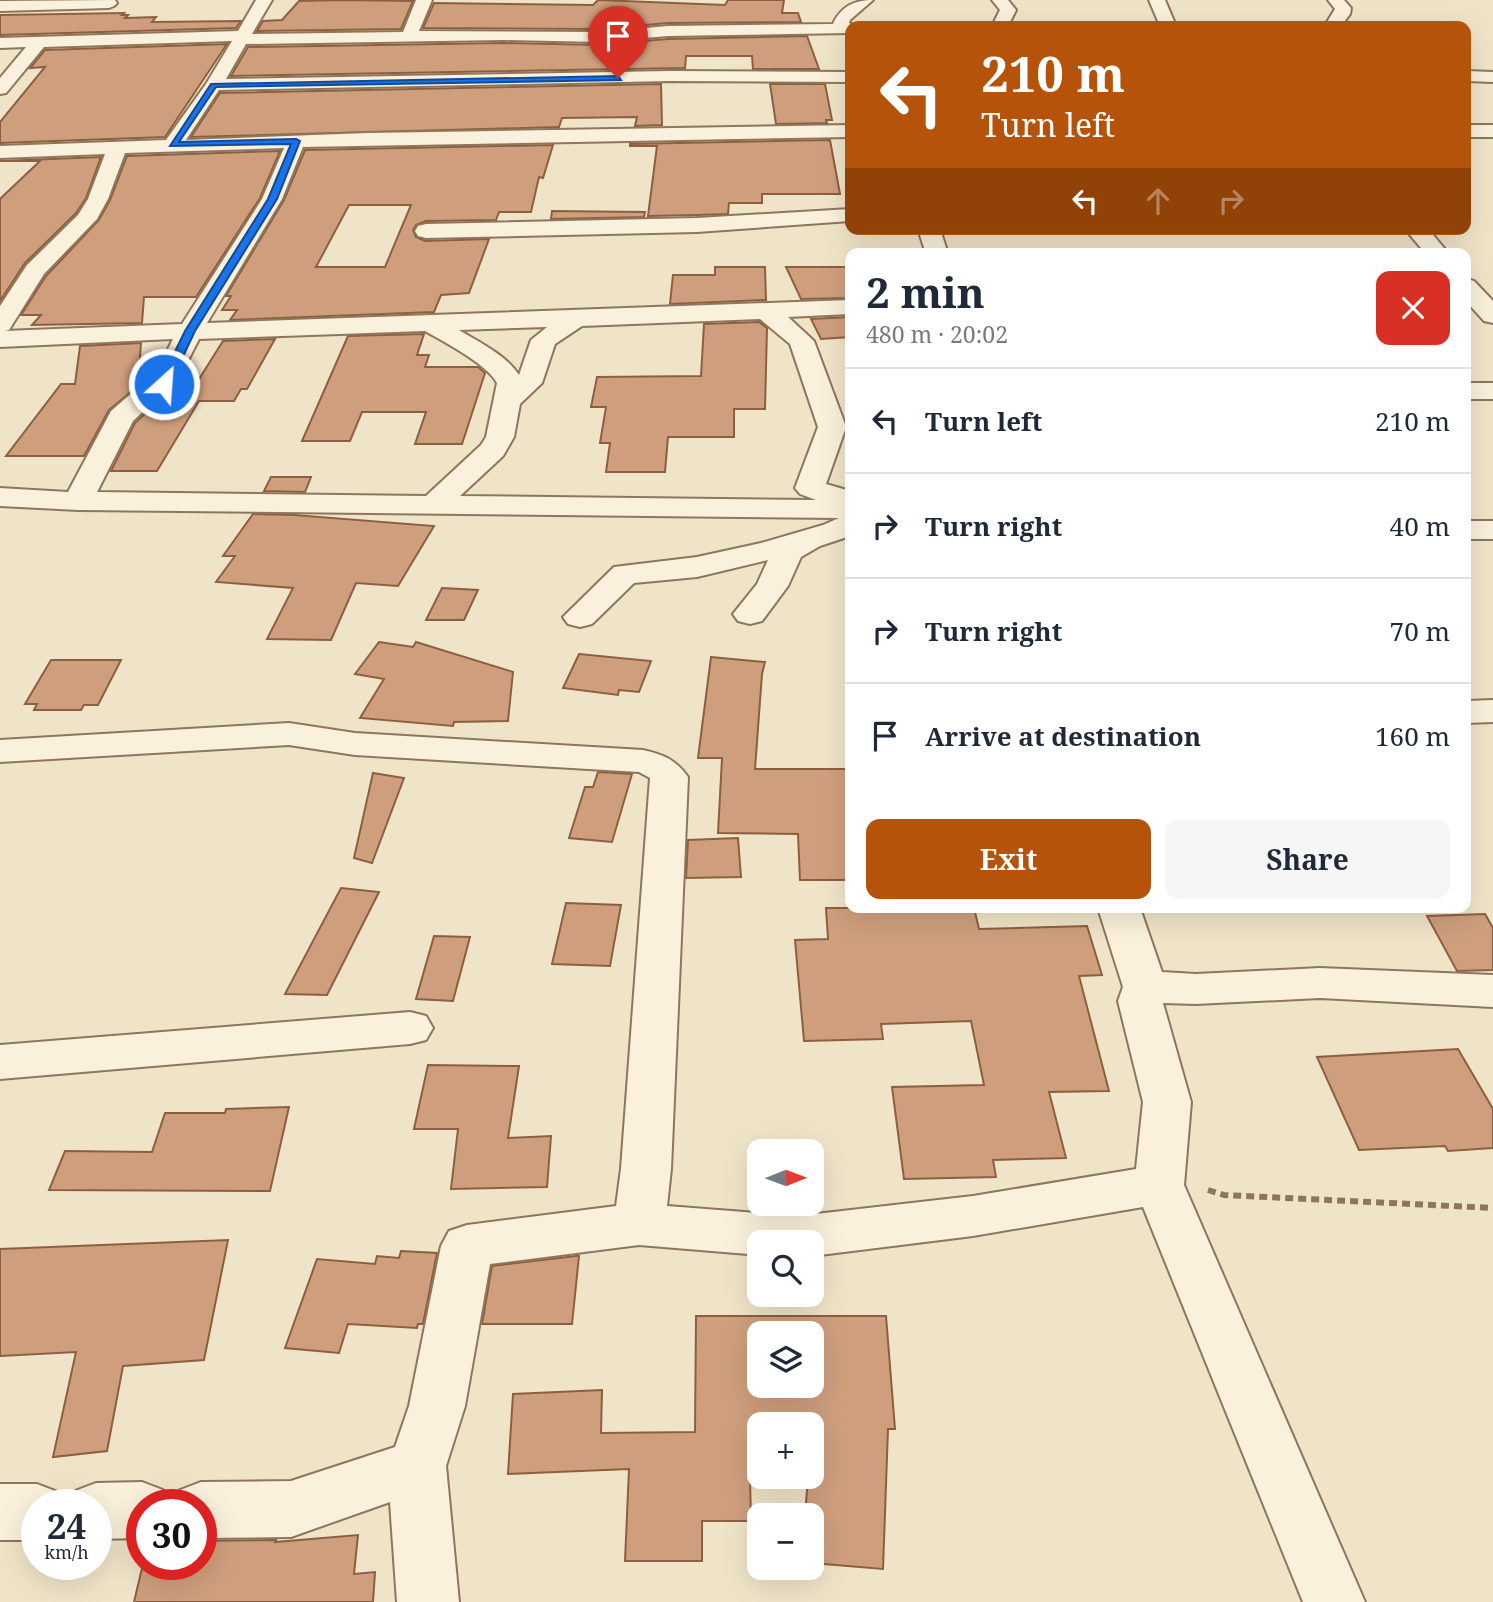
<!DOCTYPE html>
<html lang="en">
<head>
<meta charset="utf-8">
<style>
  body { margin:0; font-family:"Noto Serif",serif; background:#f6f6f7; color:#1f2937; height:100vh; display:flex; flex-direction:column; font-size:26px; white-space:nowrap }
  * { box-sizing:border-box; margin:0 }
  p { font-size:23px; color:#747a83 }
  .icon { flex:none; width:38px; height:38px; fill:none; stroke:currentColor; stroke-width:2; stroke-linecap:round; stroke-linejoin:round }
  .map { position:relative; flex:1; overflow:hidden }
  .side { position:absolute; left:845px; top:248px; width:626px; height:665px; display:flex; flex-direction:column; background:#fff; border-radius:14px; box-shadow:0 7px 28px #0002 }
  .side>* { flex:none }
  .guide { position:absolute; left:845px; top:21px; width:626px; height:214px; border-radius:14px; box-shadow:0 7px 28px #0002; background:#b45309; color:#fff; overflow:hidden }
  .needle { width:46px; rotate:89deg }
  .tools { position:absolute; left:747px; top:1139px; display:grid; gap:14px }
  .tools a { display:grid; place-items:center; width:77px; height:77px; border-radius:14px; background:#fff; box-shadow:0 7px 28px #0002; font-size:35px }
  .speed { position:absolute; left:21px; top:1489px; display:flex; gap:14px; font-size:35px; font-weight:700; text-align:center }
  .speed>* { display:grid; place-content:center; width:91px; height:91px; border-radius:50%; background:#fff; box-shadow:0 7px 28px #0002; line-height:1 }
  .speed small { font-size:18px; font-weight:400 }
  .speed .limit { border:10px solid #d22; background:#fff; color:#111 }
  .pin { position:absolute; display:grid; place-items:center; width:60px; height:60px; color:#fff; margin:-72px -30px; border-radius:50% 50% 50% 0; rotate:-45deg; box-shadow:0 0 7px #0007 }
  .pin .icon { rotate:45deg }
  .me { position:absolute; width:77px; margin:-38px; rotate:26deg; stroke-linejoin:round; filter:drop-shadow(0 0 5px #0008) }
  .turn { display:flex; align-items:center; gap:24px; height:147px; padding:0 21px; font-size:32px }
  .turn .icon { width:91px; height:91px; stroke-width:2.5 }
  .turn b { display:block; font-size:49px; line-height:60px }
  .lanes { display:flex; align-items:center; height:66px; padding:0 21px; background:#0003; justify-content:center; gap:35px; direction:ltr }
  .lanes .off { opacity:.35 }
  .round { display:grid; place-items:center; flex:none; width:74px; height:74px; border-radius:14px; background:#f6f6f7 }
  .headline { display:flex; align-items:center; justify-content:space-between; height:119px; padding:0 21px }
  h1 { font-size:42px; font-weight:700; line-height:52px }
  .button { display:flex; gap:14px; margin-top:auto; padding:14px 21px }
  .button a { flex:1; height:80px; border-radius:14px; background:#b45309; color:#fff; font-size:28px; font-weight:700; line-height:80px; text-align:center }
  .button a+a { background:#f6f6f7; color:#1f2937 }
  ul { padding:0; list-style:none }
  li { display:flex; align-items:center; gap:21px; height:105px; padding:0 21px; border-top:2px solid #e0e1e3 }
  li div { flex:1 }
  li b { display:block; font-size:26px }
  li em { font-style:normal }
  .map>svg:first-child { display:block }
</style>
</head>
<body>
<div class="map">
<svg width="1493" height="1602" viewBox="0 0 1493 1602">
  <rect width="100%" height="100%" fill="#f0e4c8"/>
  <g fill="#cf9f7d" stroke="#8d5f41" stroke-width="2" fill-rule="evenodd">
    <path d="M342,0L413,1L401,29L257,31L263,21L282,20L299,1Z"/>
    <path d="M598,0L725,5L728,0H784L782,13H798L801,22L668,23L598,29L423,28L434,3L593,5Z"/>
    <path d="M124,13L122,15H128L125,18L156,17L152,22L241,21L236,28L0,35V15Z"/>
    <path d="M807,36L819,69H753L752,56H686L685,68L231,76L248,47L503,43L598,45L668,39Z"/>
    <path d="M227,44L165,137L0,143V122L45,67L30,68L45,50Z"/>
    <path d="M661,84L662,125L635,126L637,117L562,118L559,127L191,137L220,93Z"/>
    <path d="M770,84H825L832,120H826L827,123L776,124Z"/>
    <path d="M830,140L840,194H762V203H729L728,214L697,215L648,216L657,146H630V144Z"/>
    <path d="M553,145L543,178L539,177L531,212H499L496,220L426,221L416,225L413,230L416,237L425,241L489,239L469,293L441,295L434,312L230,320L237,310H222L231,296H226L284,200L305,150ZM349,205H411L385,267H316Z"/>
    <path d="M280,151L260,198L196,297H144L142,323L32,325L41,315H21L46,276L99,220L110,200L127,156Z"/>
    <path d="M101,157L86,198L76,213L25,263L0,301V199L40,161H0Z"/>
    <path d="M552,211L645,212L644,217L551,219Z"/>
    <path d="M715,267H765L766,300L670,304L673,275H715Z"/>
    <path d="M786,267H850V298L801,299Z"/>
    <path d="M850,317V337L821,339L811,319Z"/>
    <path d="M759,322L767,328L765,409H734V437H668L665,472H606L610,443H600L606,407H591L597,377L701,376L704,324Z"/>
    <path d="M424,334L417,355H429L425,367H478L485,373L462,444H415L426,412H362L350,441H302L348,336Z"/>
    <path d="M275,339L247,389H241L234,401H199L157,471H111L135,423L154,405L170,395H189L223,341Z"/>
    <path d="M141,343L138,386L109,410L84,456H6L61,384H75L80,346Z"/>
    <path d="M271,477H311L305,492L264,491Z"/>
    <path d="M253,514L294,515L434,526L398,586L356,583L331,640L267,639L293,588L216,582L235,556H223Z"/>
    <path d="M442,588L478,590L464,620H426Z"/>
    <path d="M379,642L413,647L416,642L513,672L508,721L454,722L453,726L360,718L384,679L355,674Z"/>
    <path d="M579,654L651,661L639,692L619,690L618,695L563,688Z"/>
    <path d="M711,657L765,662L762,674L755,769H850V880H800L798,834L718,833L722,758H698Z"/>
    <path d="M51,660H121L98,705H84L81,710H34L37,704H25Z"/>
    <path d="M598,772L632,774L612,842L569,838L585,787H593Z"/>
    <path d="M373,773L404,778L372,863L354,858Z"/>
    <path d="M738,838L741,877L686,878L688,840Z"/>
    <path d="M341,888L379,892L327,995L285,994Z"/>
    <path d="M566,903L621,905L610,966L552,964Z"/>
    <path d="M826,908H974L979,929L1087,926L1102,975L1079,976L1109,1091L1049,1092L1066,1158L993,1160L996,1177L904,1179L892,1087L984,1085L971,1021L881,1024L883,1039L804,1041L795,940L828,939Z"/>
    <path d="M1485,914L1493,928V970L1457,971L1427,916Z"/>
    <path d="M434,936L470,937L453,1001L416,999Z"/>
    <path d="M1458,1049L1493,1109V1148L1448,1151L1445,1146L1359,1150L1317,1057Z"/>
    <path d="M428,1065L519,1066L508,1138L551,1136L547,1187L451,1189L458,1129H414Z"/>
    <path d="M289,1107L270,1191L49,1190L65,1151L152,1152L165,1113H225L226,1109Z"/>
    <path d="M228,1240L204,1360L123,1366L107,1451L53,1457L76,1352L0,1356V1249Z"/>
    <path d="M401,1251L437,1253L423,1324H418L417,1328L348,1324L339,1353L285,1348L317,1259L375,1264L377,1256L399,1258Z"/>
    <path d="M576,1256H579L572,1324H482L492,1266Z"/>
    <path d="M696,1316H886L895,1429H888L883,1569L812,1563V1516H805L808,1477H812V1424H760V1430H749L751,1521H702V1561H625L629,1469L508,1474L513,1394L602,1390L601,1433L695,1432ZM760,1334H812V1386H760Z"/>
    <path d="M358,1535L354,1574L375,1572L373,1602H134L143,1564H201V1541L276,1540L275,1542Z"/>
  </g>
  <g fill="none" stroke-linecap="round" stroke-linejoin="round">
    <defs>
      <g id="minor">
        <path d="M115,0L117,3L114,6L109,8L0,11V1Z"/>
        <path d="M256,0H272L252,34L403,32L416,0H432L419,31L598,32L668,26L833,24C841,6 855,0 873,0L850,20L849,23L857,26H850V33L668,36L598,42L503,40L246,44L226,79L670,71L850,72V82L670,81L219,90L186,140L367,133L850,125V137L303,147L282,199L207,323L850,300V314L788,317L814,341L846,427L826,484L850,491V536L820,546L801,557L788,586L762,621L750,624L738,621L733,614L757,584L768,560L697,577L634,583L592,624L580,627L568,624L563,617L614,567L697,557L761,543L823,525L839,518L78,510L0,506V488L68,492L111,411L134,391L153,379L173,339L0,347V306L27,265L78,215L88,199L105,154L0,158V146L166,140L206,84L232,41L44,47L6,93L0,94V78L26,47L0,48V38L238,31ZM284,148L262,199L182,324L4,331L9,330L44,274L97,219L108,199L125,153ZM760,319L790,344L818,427L795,488L800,494L816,500L460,496L503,456L514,437L520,404L542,383L555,344L582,326ZM547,327L531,340L519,375C506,355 479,342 459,330ZM425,331C444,342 487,364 497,383L486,437L481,445L426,496L97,492L133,421L152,403L173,390L199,339Z"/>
        <path d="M992,0H1008L1016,10L1008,26H992L1000,10Z"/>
        <path d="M1149,0H1165L1176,26H1160Z"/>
        <path d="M1328,0H1344L1351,8L1350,14L1344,22L1347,26L1329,25L1327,22L1335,9Z"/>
        <path d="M1466,71L1493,72V82L1466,81Z"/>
        <rect x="1466" y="125" width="27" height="12"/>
        <path d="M850,209V221L697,232L426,238L418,236L415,231L418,226L426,224L697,218Z"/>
        <path d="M918,229H940L948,254H926Z"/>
        <path d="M1405,229H1428L1449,254H1426Z"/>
        <path d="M1466,279L1474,281L1493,301V323L1484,321L1466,301Z"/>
        <rect x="1466" y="383" width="27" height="16"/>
        <rect x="1466" y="521" width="27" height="18"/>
        <path d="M1493,700V722L1466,723V701Z"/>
        <path d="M289,723L355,733L643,750C664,755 675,759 688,777L671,1169L667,1206L798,1216L973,1196L1136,1169L1143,1102L1118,1001L1123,987L1098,908H1140L1162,972L1196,974L1320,968L1493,975V1007L1320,998L1196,1004L1163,1003L1191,1102L1184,1185L1365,1602H1303L1143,1207L973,1236L812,1256V1242H760V1255L639,1245L490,1264L465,1406L446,1466L459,1602H397L390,1502L291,1537L201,1538V1505H174L180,1490L201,1482L291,1481L395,1447L409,1406L441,1246L449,1231L467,1225L616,1206L621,1169L650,778L639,772L355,755L289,745L0,762V740Z"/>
        <path d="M410,1012L426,1016L433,1028L426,1040L410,1044L0,1079V1045Z"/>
        <path d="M142,1482L163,1490L169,1505H142V1538L96,1539V1505H69L75,1491L96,1483Z"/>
        <path d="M0,1484H37L58,1492L64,1505H37V1540H0Z"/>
      </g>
    </defs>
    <use href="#minor" stroke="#8d765c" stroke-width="4"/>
    <path stroke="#8d765c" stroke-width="6" stroke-dasharray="8 5" stroke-linecap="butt" d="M1208,1190L1224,1195L1493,1208"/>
    <use href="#minor" fill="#faf1dc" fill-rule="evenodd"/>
  </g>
  <path fill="#1a73e8" stroke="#114b97" stroke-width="2" d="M618,76L621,80L216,87L179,142L296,139L300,141L277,199L195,331L170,384L164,387L159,384L185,331L268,199L291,144L170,146L211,84Z"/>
</svg>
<div class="tools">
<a><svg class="needle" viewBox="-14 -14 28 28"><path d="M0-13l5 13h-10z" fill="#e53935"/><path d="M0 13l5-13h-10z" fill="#747a83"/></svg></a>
<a><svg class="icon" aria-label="search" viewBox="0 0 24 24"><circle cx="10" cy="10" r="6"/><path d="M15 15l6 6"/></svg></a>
<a><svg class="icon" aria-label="layers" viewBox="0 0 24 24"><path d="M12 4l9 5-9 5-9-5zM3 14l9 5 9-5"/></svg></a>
<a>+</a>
<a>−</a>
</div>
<div class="speed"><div>24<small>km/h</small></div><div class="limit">30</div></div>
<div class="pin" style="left:618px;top:78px;background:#d93025"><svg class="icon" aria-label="arrive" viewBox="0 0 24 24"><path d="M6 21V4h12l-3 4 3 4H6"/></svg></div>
<svg class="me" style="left:164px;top:384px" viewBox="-20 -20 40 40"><circle r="17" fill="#1a73e8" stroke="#fff" stroke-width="3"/><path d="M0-11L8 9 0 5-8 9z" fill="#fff"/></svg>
<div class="guide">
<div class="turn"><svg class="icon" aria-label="left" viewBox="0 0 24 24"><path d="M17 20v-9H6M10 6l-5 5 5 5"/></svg><div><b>210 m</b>Turn left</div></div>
<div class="lanes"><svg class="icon" aria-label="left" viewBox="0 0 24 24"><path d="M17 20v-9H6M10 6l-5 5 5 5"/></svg><svg class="icon off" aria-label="ahead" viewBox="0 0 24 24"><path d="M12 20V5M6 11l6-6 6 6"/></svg><svg class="icon off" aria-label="right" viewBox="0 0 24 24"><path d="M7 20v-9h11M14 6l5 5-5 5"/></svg></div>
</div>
<section class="side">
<div class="headline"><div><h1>2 min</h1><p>480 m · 20:02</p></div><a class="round" style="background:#d93025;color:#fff"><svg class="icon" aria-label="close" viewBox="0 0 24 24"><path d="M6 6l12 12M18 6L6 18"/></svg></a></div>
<ul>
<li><svg class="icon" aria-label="left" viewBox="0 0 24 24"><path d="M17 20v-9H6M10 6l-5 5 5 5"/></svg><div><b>Turn left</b></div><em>210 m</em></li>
<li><svg class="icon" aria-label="right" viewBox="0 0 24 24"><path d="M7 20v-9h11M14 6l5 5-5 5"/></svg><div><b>Turn right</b></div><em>40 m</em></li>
<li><svg class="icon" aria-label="right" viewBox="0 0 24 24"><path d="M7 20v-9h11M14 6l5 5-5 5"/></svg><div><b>Turn right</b></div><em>70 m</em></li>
<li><svg class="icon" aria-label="arrive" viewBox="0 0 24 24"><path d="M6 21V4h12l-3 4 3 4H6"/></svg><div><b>Arrive at destination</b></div><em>160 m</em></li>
</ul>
<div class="button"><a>Exit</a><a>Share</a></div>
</section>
</div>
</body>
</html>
